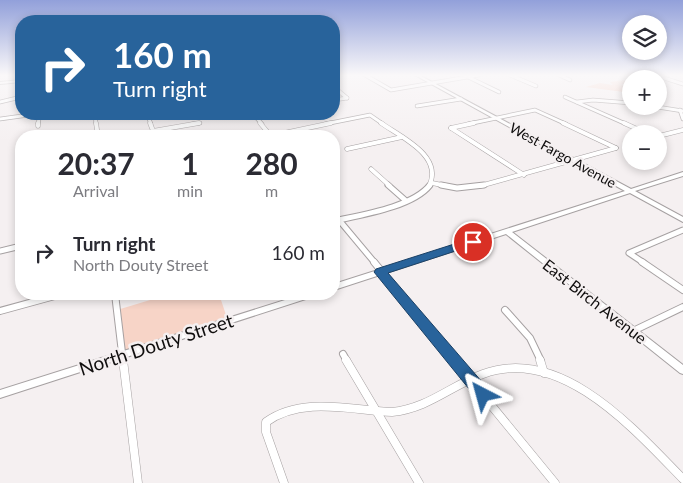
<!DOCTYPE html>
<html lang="en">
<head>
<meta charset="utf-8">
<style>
  body { margin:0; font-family:Lato,sans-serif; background:#f7f7f7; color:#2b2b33; height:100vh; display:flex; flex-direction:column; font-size:19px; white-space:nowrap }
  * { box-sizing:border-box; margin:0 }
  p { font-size:16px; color:#7c7c81 }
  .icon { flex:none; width:28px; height:28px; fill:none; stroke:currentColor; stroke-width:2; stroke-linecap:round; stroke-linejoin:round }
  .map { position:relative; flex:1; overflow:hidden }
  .sheet { position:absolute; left:15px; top:130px; width:325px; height:170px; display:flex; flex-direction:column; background:#fff; border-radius:20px; box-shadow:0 2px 8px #0003 }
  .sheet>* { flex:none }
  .banner { position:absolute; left:15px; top:15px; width:325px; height:105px; border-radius:20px; box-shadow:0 2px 8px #0003; background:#28639b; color:#fff; overflow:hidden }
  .controls { position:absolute; left:622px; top:15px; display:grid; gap:10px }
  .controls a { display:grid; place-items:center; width:45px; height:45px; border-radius:50%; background:#fff; box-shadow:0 2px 8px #0003; font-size:25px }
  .pin { position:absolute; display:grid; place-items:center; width:42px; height:42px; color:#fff; margin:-21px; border:2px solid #fff; border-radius:50%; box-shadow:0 1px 5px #0007 }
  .me { position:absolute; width:55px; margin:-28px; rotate:321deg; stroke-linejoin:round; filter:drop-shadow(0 0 4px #0008) }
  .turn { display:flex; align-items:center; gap:18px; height:105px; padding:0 15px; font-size:22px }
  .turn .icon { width:65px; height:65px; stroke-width:2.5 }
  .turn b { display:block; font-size:35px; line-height:42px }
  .eta { display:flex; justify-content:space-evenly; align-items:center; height:85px; text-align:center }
  .eta b { font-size:30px; font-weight:700; line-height:35px }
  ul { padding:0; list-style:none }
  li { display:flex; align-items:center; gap:15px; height:75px; padding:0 15px }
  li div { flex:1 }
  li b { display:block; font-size:19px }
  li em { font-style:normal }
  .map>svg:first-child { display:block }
</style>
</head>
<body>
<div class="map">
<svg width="683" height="483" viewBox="0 0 683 483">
  <rect width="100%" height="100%" fill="#f5f0f1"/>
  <g fill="#f7d4c7">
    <path d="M624,80L629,83L619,85L631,86V93L586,87L600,83L613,85L610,82Z"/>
    <path d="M170,294H219L228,321L123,355L117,310Z"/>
  </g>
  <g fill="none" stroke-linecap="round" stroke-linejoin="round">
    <defs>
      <g id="street-far4">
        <path d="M365,75L391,90L479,75"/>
        <path d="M510,75L536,86"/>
        <path d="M559,75L570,80"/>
        <path d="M655,75L683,84"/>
        <path d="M468,77L499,92"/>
        <path d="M334,87L347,98"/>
        <path d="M565,97L626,124"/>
        <path d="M334,100L347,98"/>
        <path d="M0,102L21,97"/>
        <path d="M577,102L593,100L631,103"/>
        <path d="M417,106L461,99"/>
        <path d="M651,106L683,111"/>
        <path d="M680,110L683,119"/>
        <path d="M95,114L96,124"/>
        <path d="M147,114L151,124"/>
        <path d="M253,114L262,124"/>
        <path d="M0,119L36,114"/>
        <path d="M38,124L40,114"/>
        <path d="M192,124L200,123"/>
        <path d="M325,124L370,115L383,124"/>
        <path d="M468,124L535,110L566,124"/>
      </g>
      <g id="street-far3">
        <path d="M96,123L98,136"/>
        <path d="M150,123L155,136"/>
        <path d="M260,123L271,136"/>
        <path d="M381,123C401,137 444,156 429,186"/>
        <path d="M563,123L616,148"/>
        <path d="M624,123L648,134"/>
        <path d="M38,126V123"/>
        <path d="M451,128L474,123"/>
        <path d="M451,128L524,175"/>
        <path d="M153,131L199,123"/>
        <path d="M270,136L331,123"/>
        <path d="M659,136L683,130"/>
        <path d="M347,149L402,137"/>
        <path d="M371,169L390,186"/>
        <path d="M432,183L447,186"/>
        <path d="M480,186L616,148"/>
      </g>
      <g id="street-far2">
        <path d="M388,185L405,200"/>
        <path d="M441,185L457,188L484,185"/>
        <path d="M334,214L375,263"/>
        <path d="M334,221C361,215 413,207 430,185"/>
        <path d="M0,251L21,246"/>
        <path d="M644,263L629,253L683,230"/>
      </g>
      <g id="street-far1">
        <path d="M374,262L455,361"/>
        <path d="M642,262L683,290"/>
        <path d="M115,294L123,361"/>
        <path d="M505,310L530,338L541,361"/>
        <path d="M0,311L62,294"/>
        <path d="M633,331L683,307"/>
        <path d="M343,354L347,361"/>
      </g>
      <g id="street">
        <path d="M123,360L138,483"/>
        <path d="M346,360L419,483"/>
        <path d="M454,360L555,483"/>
        <path d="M540,360L544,373"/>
        <path d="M284,483L266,432V422C302,396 351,410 392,412C429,408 450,386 483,374C561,345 634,429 683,479"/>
      </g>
      <g id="secondary">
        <path d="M415,75H419L631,189L683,172V176L635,191L683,217V222L630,193L512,232L683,365V374L680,373L506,234L334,290V284L625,191Z"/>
        <path d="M21,80V82L0,84V82Z"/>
        <path d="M304,294H316L315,296L0,398V390Z"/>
      </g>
    </defs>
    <use href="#street-far4" stroke="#a6a1a2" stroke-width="4.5"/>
    <use href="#street-far3" stroke="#a6a1a2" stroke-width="5"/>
    <use href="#street-far2" stroke="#a6a1a2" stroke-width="7"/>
    <use href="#street-far1" stroke="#a6a1a2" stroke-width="8"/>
    <use href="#street" stroke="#a6a1a2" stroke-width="9"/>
    <use href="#secondary" stroke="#a6a1a2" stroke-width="2"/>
    <use href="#street-far4" stroke="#fff" stroke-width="3"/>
    <use href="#street-far3" stroke="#fff" stroke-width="4"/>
    <use href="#street-far2" stroke="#fff" stroke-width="5"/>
    <use href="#street-far1" stroke="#fff" stroke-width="6"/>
    <use href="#street" stroke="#fff" stroke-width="8"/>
    <use href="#secondary" fill="#fff" fill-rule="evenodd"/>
  </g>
  <linearGradient id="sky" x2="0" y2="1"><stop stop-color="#92a0da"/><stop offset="0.53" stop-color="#faf8f9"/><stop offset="1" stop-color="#faf8f9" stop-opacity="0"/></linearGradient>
  <rect width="683" height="142" fill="url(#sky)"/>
  <path fill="#28639b" stroke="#1a4065" d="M473,238L477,239L479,242L477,244L388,273L489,390L492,395L489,400L483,402L478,400L374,272L376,269Z"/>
  <g text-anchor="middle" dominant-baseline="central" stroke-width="5" stroke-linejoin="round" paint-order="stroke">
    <g font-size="14" fill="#100e0e" stroke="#f5f0f1">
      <text transform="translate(563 155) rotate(29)">West Fargo Avenue</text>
    </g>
    <g font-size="16" fill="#100e0e" stroke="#f5f0f1">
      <text transform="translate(595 301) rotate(38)">East Birch Avenue</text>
    </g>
    <g font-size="19" fill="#100e0e" stroke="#f5f0f1">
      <text transform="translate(156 344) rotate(-18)">North Douty Street</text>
    </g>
  </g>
</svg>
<div class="controls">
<a><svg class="icon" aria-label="layers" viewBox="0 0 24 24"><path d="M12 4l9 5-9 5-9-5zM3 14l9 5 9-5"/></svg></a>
<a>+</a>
<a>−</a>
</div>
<div class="pin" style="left:473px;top:242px;background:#d93025"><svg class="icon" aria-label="arrive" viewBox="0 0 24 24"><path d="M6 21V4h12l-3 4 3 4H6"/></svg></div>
<svg class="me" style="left:483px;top:395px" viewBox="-20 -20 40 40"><path d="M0-17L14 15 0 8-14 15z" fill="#28639b" stroke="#fff" stroke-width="4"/></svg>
<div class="banner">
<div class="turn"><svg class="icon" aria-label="right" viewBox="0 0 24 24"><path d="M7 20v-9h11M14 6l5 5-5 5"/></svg><div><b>160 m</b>Turn right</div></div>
</div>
<section class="sheet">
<div class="eta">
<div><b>20:37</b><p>Arrival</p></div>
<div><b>1</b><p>min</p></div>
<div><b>280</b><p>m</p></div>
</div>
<ul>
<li><svg class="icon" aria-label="right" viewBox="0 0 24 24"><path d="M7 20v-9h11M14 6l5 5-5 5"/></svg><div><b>Turn right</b><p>North Douty Street</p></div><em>160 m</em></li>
</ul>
</section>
</div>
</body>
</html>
